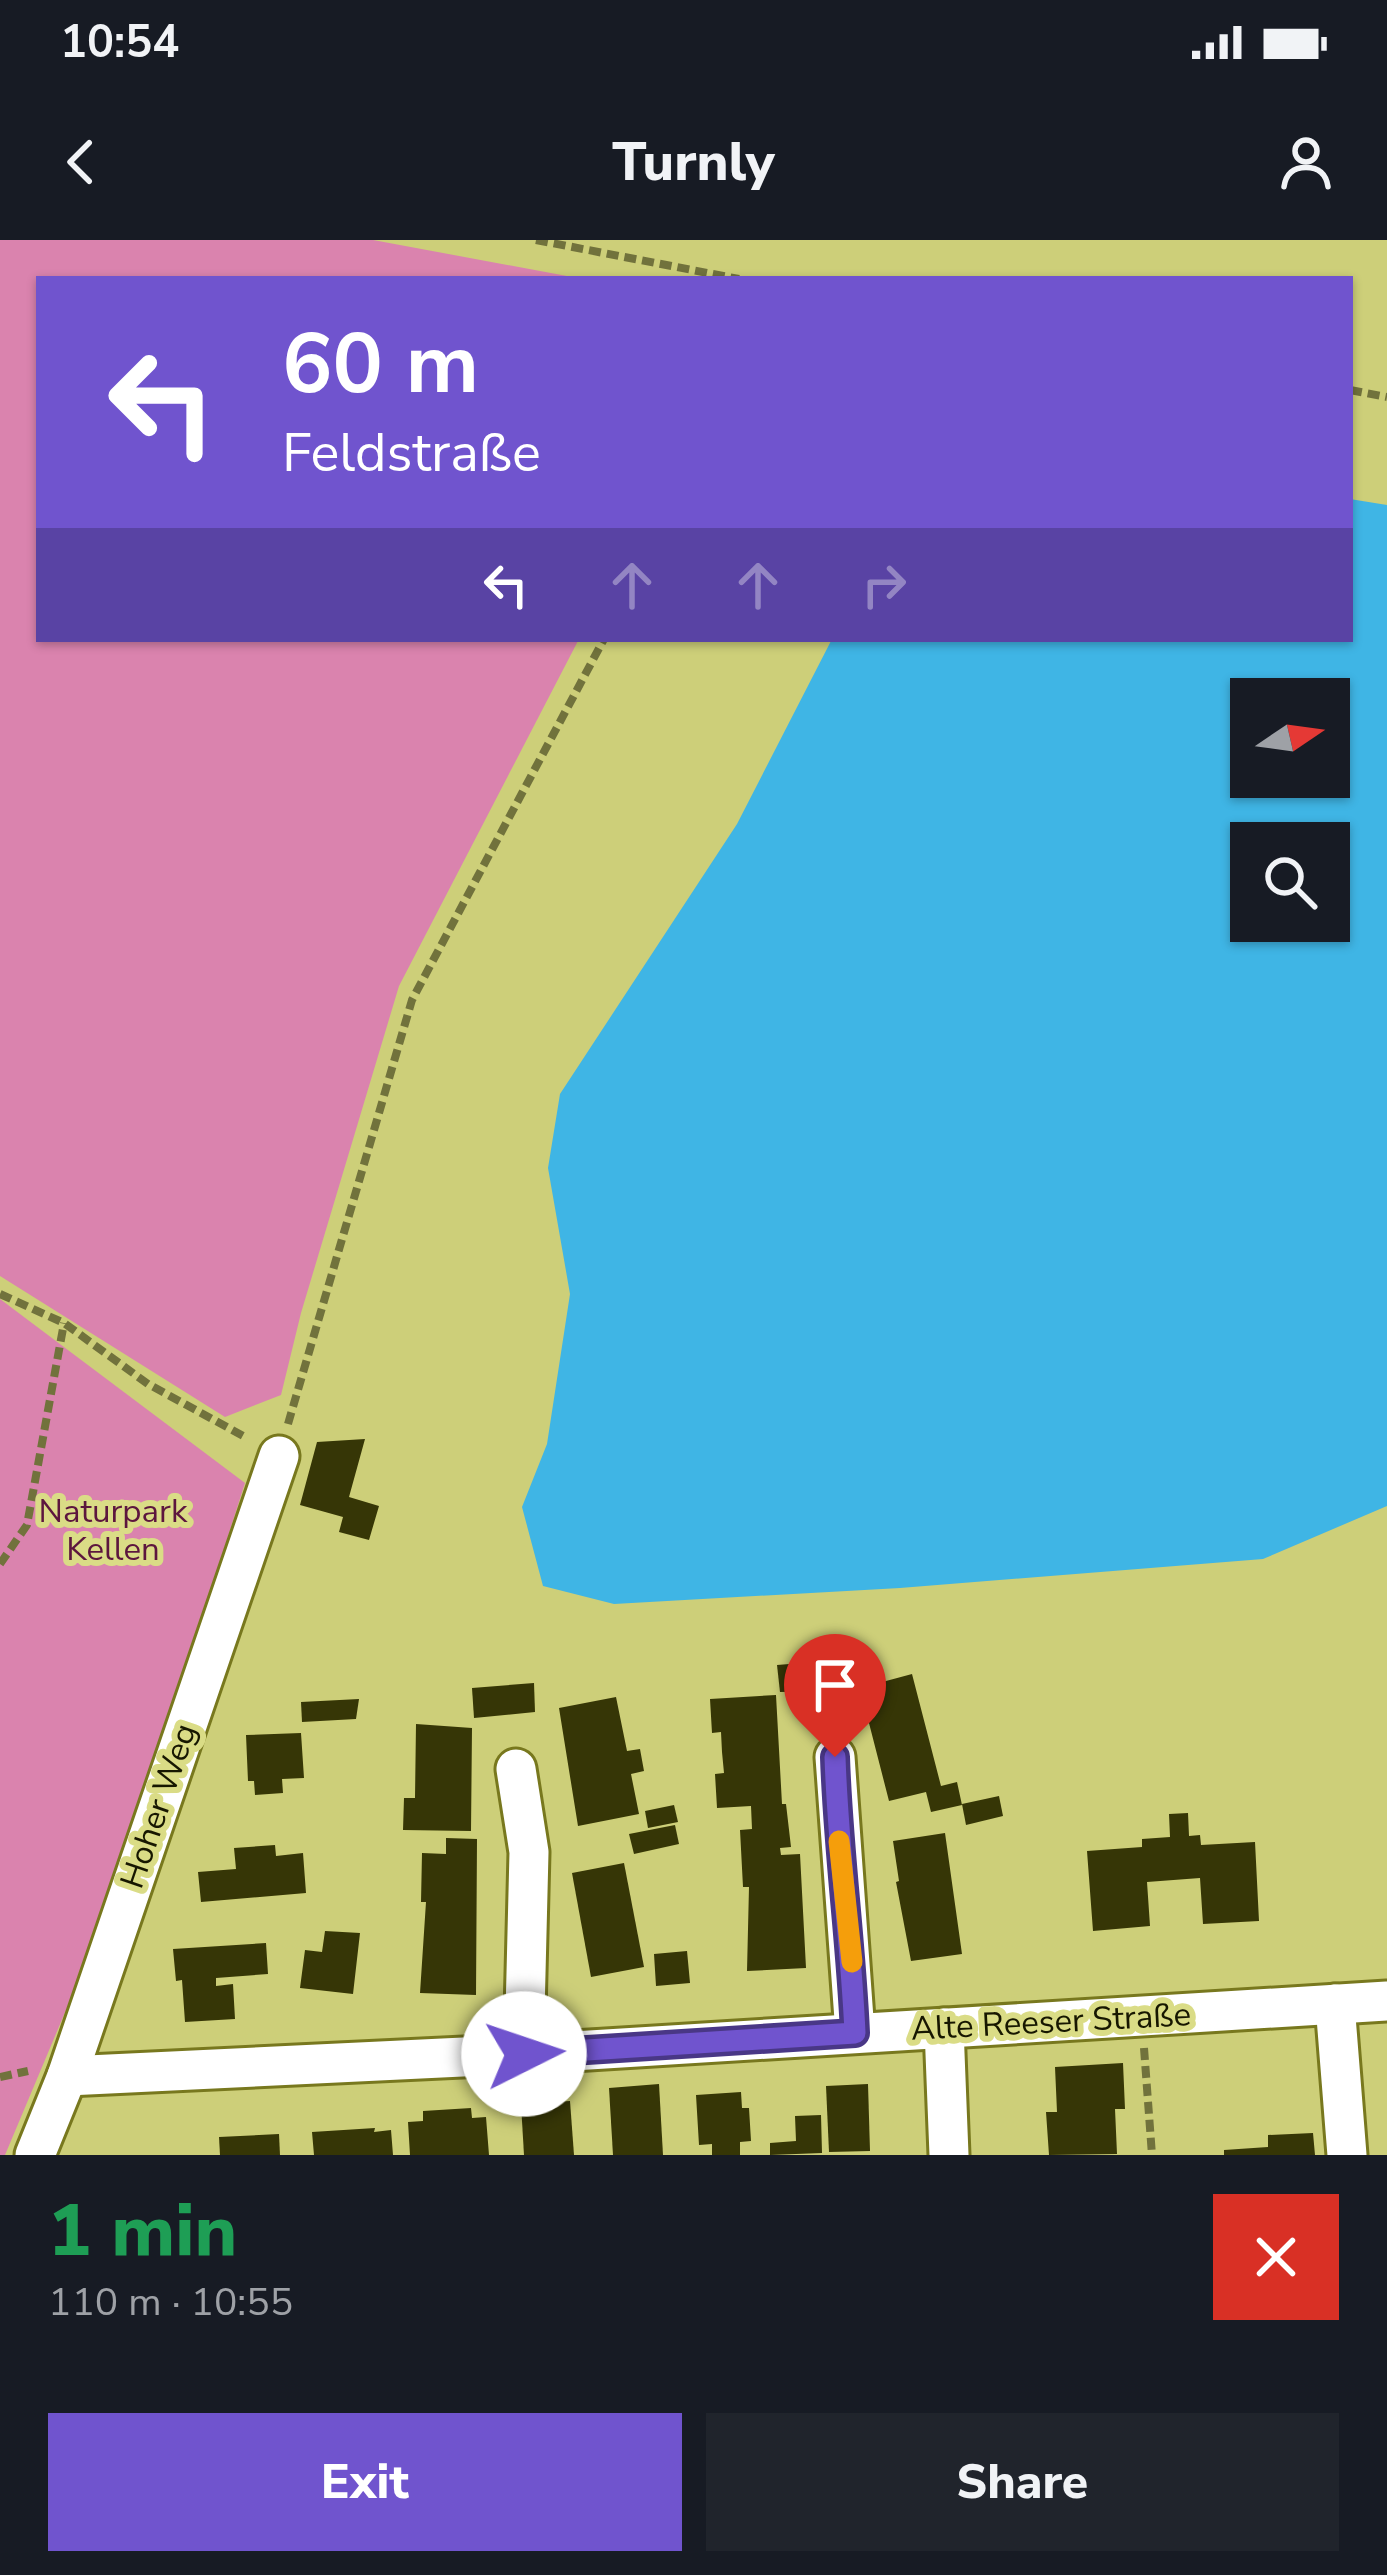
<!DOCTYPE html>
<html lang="en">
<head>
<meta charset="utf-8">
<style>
  body { margin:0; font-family:"Nunito Sans",sans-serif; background:#20242c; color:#f1f3f6; height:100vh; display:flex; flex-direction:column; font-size:45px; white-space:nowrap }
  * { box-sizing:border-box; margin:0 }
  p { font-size:39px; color:#9ea1a6 }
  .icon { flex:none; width:66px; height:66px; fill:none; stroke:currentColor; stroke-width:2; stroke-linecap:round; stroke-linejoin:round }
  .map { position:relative; height:1915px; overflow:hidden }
  .sheet { display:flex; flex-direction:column; background:#171b24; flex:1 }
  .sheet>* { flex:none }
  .top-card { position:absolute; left:36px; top:36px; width:1317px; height:366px; border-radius:0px; box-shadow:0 3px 9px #0004; background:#7054ce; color:#fff; overflow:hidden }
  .needle { width:78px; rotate:77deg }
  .buttons { position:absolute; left:1230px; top:438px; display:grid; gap:24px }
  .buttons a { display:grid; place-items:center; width:120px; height:120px; border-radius:0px; background:#171b24; box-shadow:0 3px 9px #0004; font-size:60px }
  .pin { position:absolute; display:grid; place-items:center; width:102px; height:102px; color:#fff; margin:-123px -51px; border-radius:50% 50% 50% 0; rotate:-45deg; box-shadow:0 0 12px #0007 }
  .pin .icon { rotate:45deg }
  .me { position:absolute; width:132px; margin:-66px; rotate:86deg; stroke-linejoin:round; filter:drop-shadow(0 0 9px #0008) }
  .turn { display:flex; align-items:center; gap:42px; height:252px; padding:0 48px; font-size:54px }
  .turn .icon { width:156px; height:156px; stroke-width:2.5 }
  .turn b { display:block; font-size:84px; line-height:102px }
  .lanes { display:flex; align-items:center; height:114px; padding:0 48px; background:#0003; justify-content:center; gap:60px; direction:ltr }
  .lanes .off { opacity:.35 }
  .round { display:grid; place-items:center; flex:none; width:126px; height:126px; border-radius:0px; background:#20242c }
  .headline { display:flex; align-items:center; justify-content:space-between; height:204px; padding:0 48px }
  h1 { font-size:72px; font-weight:800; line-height:90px; color:#1e9e55 }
  .action { display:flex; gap:24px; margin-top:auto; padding:24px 48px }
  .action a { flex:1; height:138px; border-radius:0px; background:#7054ce; color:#fff; font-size:48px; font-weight:800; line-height:138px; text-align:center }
  .action a+a { background:#20242c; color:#f1f3f6 }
  .status { display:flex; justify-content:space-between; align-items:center; height:84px; padding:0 60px; background:#171b24; direction:ltr }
  .status svg { height:33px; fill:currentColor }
  header { display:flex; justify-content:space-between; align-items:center; height:156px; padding:0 48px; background:#171b24; font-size:54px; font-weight:800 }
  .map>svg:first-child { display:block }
</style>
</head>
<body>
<div class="status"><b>10:54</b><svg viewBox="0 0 49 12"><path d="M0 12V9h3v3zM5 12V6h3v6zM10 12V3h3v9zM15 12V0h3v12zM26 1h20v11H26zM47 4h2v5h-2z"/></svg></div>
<header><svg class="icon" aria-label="back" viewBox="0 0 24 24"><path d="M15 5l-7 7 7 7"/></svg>Turnly<svg class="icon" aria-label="person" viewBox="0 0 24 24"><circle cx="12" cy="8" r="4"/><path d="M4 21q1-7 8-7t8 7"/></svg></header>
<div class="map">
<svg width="1387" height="1915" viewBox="0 0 1387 1915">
  <rect width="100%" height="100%" fill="#cdcf79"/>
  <g fill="#da83ae">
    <path d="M0,0H373L583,39H39V399H579L399,746L301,1073L281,1155L225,1177L0,1036Z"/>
    <path d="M0,1059L245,1243L111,1663L5,1915H0Z"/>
  </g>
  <path fill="#3fb5e5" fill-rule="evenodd" d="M1350,259L1387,265V1266L1263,1319L900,1348L614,1364L543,1346L522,1267L547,1204L570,1054L548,928L560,854L737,584L832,399H1350ZM1251,459H1329V537H1251ZM1251,603H1329V681H1251Z"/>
  <g fill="#363606">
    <path d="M365,1199L349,1257L379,1266L369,1300L339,1292L343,1277L300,1265L317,1202Z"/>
    <path d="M827,1421L829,1451L780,1452L777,1425Z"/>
    <path d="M912,1434L941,1546L957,1542L962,1565L931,1572L926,1552L889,1561L860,1448Z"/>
    <path d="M534,1443L535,1472L474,1478L472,1448Z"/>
    <path d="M776,1455L782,1564H786L791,1607L780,1608L781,1615L800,1614L806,1728L747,1731L749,1647H743L740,1590L752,1589L751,1566L717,1568L715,1534L724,1533L722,1512L721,1492L712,1493L710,1459Z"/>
    <path d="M616,1457L627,1511L640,1509L644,1531L631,1534L639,1574L578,1586L559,1468Z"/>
    <path d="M359,1459L356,1479L302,1482L301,1462Z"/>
    <path d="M416,1484L472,1488L471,1591L403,1590L404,1558H415Z"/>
    <path d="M301,1493L304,1538L282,1539L283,1553L255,1555L254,1541H248L246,1495Z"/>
    <path d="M999,1556L1003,1576L966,1585L962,1564Z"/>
    <path d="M674,1565L678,1582L648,1588L645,1571Z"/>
    <path d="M1188,1573L1189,1596L1200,1595L1201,1605L1255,1602L1259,1681L1203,1684L1200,1638L1147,1642L1150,1686L1093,1691L1087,1611L1142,1607V1599L1170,1597L1169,1574Z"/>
    <path d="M675,1585L679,1604L634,1614L629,1594Z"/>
    <path d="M945,1593L962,1714L911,1721L896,1642L899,1641L893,1601Z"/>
    <path d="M446,1598L477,1599L476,1755L420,1753L426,1662H421L422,1613L446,1614Z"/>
    <path d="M275,1605L276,1616L303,1613L306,1653L201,1662L198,1632L236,1629L234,1608Z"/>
    <path d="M624,1623L644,1727L591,1737L572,1633Z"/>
    <path d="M325,1691L360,1693L353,1754L300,1748L305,1710L322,1712Z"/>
    <path d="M266,1703L268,1734L216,1738V1746L233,1744L235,1779L185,1782L182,1740L176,1741L173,1709Z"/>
    <path d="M687,1711L690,1743L656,1746L654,1714Z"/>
    <path d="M1123,1823L1125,1869H1115L1117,1914L1049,1915L1046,1872H1057L1055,1827Z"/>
    <path d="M659,1844L663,1915H613L609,1848Z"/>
    <path d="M868,1844L870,1911L829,1912L826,1846Z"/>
    <path d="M741,1852L742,1868H749L751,1901L740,1902V1915H712V1904L699,1905L696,1855Z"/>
    <path d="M570,1861L574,1915H524L521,1864Z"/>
    <path d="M471,1868L472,1878L486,1877L489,1915H410L408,1882L423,1881V1871Z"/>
    <path d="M821,1875L822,1913L770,1915V1903L796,1901L795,1876Z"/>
    <path d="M375,1888L374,1892L391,1890L393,1915H314L312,1892Z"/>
    <path d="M1313,1893L1315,1915H1224V1910L1268,1907V1895Z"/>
    <path d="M279,1894L280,1915H220L219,1897Z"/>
  </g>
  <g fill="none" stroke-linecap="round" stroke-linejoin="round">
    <defs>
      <g id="minor">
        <path d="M835,1517L855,1793"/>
        <path d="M516,1529L529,1612L524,1814"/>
        <path d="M1335,1764L1347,1915"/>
        <path d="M944,1788L949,1915"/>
        <path d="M67,1836L524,1814L1387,1761"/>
        <path d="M35,1915L67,1836L279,1216"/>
      </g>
    </defs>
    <use href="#minor" stroke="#78781e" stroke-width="45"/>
    <g stroke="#71723c" stroke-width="8" stroke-dasharray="12 6" stroke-linecap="butt">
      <path d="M536,0L739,39"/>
      <path d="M1350,150L1387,157"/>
      <path d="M0,1054L64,1083L148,1144L247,1198"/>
      <path d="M288,1184L412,760L604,399"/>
      <path d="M0,1324L27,1285L64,1083"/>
      <path d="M1144,1808L1152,1915"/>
      <path d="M0,1837L28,1831"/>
    </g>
    <use href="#minor" stroke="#fff" stroke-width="39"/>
  </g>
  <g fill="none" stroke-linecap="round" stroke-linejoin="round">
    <defs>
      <path id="route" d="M524,1814L855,1793C851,1701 838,1610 835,1517"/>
    </defs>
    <use href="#route" stroke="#493786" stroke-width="30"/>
    <use href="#route" stroke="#7054ce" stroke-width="21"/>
    <path stroke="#f59e0b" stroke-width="21" d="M839,1601L852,1722"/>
  </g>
  <g text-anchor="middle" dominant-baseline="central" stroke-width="12" stroke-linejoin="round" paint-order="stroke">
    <g font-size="33" fill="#5c163e" stroke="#dadc86">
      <text x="113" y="1271">Naturpark<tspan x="113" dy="38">Kellen</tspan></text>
    </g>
    <g font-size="33" fill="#171700" stroke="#dadc86">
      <text transform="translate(159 1566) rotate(-71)">Hoher Weg</text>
      <text transform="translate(1051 1782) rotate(-3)">Alte Reeser Straße</text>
    </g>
  </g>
</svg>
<div class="buttons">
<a><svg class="needle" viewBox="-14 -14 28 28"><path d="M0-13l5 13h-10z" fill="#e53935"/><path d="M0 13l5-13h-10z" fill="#9ea1a6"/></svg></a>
<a><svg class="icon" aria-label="search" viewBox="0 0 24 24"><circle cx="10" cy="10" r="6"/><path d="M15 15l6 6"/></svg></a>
</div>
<div class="pin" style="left:835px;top:1517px;background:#d93025"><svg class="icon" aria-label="arrive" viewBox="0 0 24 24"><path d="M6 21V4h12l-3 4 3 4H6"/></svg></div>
<svg class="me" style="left:524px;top:1814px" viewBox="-20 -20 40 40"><circle r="19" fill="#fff"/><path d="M0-13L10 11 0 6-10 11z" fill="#7054ce"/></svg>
<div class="top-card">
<div class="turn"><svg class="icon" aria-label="left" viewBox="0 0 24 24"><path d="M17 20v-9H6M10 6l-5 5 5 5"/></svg><div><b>60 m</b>Feldstraße</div></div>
<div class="lanes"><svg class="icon" aria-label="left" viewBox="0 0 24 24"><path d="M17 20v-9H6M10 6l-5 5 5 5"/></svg><svg class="icon off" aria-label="ahead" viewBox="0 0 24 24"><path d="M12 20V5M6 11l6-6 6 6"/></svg><svg class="icon off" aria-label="ahead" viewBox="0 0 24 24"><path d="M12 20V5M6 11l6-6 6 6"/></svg><svg class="icon off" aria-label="right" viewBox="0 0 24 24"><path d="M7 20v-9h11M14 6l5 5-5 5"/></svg></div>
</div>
</div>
<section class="sheet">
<div class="headline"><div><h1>1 min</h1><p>110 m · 10:55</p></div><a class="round" style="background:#d93025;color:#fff"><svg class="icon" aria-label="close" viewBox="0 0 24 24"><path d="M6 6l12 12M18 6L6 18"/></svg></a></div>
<div class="action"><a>Exit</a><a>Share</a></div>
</section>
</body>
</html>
